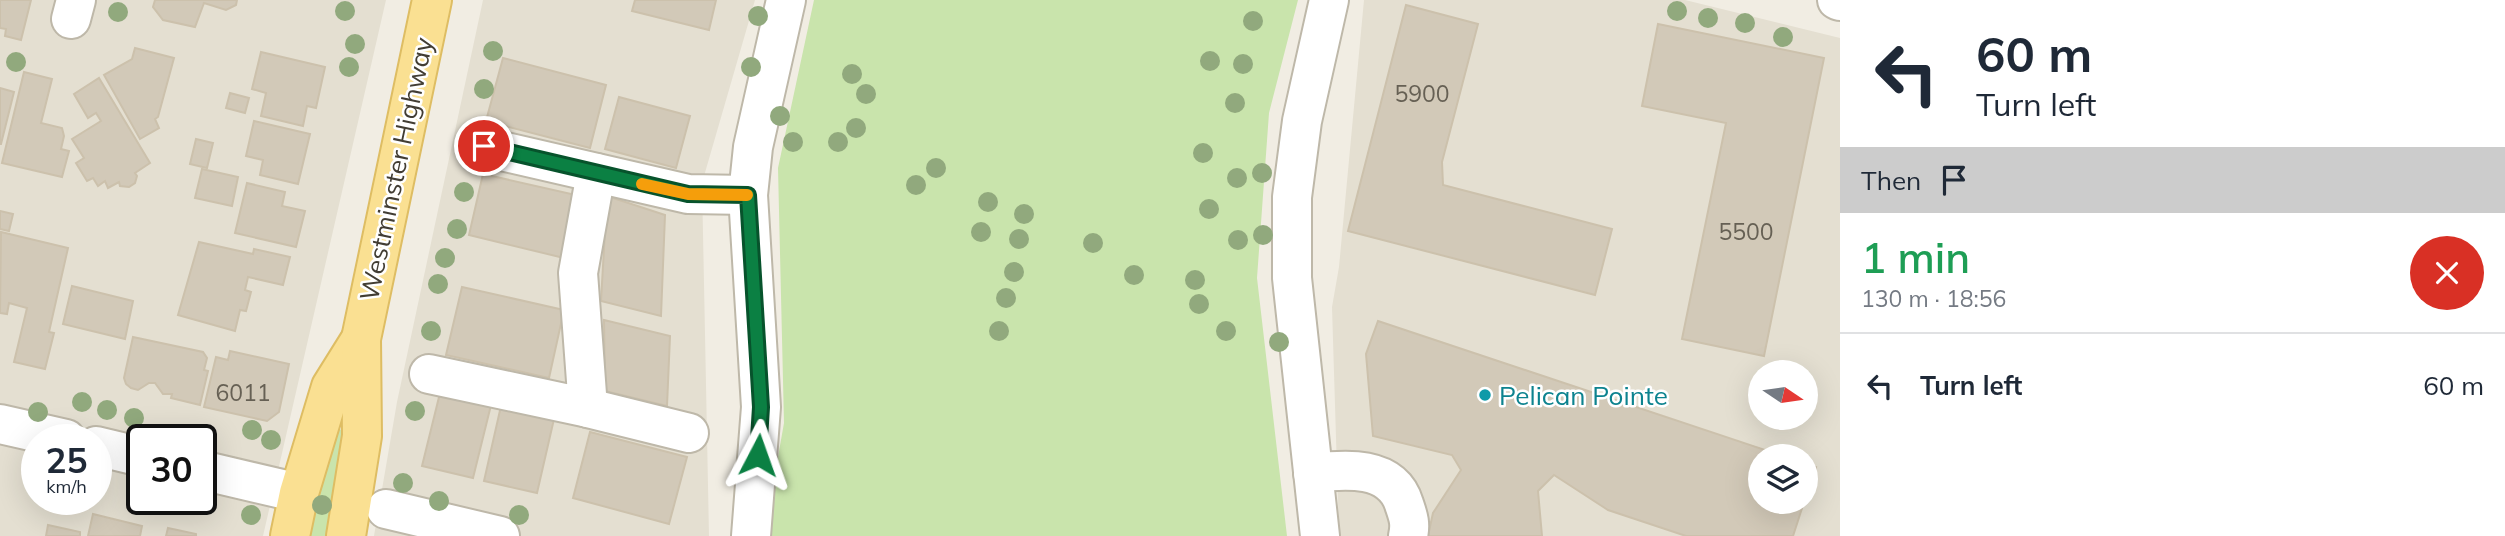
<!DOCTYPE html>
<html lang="en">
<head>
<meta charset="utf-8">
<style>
  body { margin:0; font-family:Mulish,sans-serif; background:#f2f2f3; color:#1f2937; height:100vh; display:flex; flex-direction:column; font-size:26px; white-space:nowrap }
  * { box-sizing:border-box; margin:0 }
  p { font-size:23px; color:#747a83 }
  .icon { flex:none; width:38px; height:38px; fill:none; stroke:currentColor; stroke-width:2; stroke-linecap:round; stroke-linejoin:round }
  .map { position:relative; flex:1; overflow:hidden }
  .panel { display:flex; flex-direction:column; background:#fff; width:665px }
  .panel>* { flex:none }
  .guide { background:#fff; color:#1f2937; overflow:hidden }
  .needle { width:46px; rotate:103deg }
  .tools { position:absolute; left:1748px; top:360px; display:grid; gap:14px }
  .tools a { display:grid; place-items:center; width:70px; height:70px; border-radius:50%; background:#fff; box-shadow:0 7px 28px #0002; font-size:35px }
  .speed { position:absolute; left:21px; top:424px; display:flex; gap:14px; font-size:35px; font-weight:700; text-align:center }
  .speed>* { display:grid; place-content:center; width:91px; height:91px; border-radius:50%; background:#fff; box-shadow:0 7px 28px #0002; line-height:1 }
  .speed small { font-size:18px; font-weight:400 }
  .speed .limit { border:4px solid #111; border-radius:10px; background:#fff; color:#111 }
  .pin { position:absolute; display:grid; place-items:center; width:60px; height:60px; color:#fff; margin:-30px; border:4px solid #fff; border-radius:50%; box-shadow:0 2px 7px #0007 }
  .me { position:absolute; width:77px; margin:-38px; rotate:4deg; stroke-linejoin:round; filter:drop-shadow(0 0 5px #0008) }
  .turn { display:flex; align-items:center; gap:24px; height:147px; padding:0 21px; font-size:32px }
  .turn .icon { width:91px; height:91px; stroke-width:2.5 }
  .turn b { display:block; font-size:49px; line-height:60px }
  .then { display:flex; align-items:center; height:66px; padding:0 21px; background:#0003; gap:14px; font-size:26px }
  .round { display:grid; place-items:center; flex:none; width:74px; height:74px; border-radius:37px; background:#f2f2f3 }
  .summary { display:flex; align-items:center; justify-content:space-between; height:119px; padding:0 21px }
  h1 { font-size:42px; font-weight:600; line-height:52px; color:#1e9e55 }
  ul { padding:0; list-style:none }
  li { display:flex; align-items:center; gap:21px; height:105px; padding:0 21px; border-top:2px solid #e0e1e3 }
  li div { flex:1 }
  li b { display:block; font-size:26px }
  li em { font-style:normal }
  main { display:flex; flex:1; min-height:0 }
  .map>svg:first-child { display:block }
</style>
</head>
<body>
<main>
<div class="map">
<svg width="1840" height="536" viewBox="0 0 1840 536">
  <rect width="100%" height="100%" fill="#f1ede3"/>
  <g fill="#e4dfd1" fill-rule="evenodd">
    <path d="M0,0H386L263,536H0ZM37,439H96V499H37ZM142,439H201V499H142Z"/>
    <path d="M483,0H755L702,183L709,536H374L397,402Z"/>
    <path d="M1364,0H1685L1840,38V536H1339L1332,307L1339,267ZM1760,373H1806V418H1760ZM1760,457H1806V502H1760Z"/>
  </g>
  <g fill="#c9e4ac">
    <path d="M814,0H1298L1269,113L1257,278L1287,536H764L784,423L778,168Z"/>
    <path d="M340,429L344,434L328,536H304L335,431Z"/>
  </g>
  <g fill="#d2c9b8" stroke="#ccc1ac" stroke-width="2">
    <path d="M0,0H31L21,40L5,36L6,29L0,28Z"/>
    <path d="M155,0H237L236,5L226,10L204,3L195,27L163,20L153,7Z"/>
    <path d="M635,0H716L709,30L632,11Z"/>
    <path d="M1406,5L1478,24L1442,162L1443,185L1612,229L1595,295L1348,231Z"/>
    <path d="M1658,24L1824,58L1764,356L1682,339L1726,123L1642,106Z"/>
    <path d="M135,48L174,58L158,117L155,119L159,128L140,139L104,75L132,59Z"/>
    <path d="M261,52L325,67L316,108L307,106L303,126L261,116L266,93L252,89Z"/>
    <path d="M503,58L606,85L590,148L486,121Z"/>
    <path d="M24,72L52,79L41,123L62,128L64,136L61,149L69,151L62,177L2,163Z"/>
    <path d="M99,78L150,163L135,173L137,176L135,183L129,187L120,186L119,182L108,188L105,181L98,186L93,178L87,181L76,163L84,158L72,139L101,121L96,113L88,118L74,94Z"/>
    <path d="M0,88L14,92L1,144H0Z"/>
    <path d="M230,93L249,98L245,113L226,108Z"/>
    <path d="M619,97L690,116L676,168L605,149Z"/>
    <path d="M254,121L310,134L298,184L260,175L263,160L246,156Z"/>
    <path d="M196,139L213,143L207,168L190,164Z"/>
    <path d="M202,169L238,177L232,206L195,198Z"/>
    <path d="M483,174L580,196L564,258L469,235Z"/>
    <path d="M247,183L285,192L282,206L305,211L296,247L235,233Z"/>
    <path d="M607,196L665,215L661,316L601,301Z"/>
    <path d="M0,211L13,214L9,231L0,229Z"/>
    <path d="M1,232L68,248L49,332L54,333L45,369L14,362L27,308L9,303L7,314L0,313Z"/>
    <path d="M199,242L253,254L254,249L290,257L283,285L248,277L245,290L251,292L246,311L240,310L235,331L178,315Z"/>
    <path d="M72,286L133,301L125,339L63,324Z"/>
    <path d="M462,287L564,310L549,378L446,355Z"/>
    <path d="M604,320L670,336L667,406L605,391Z"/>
    <path d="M1378,321L1786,457H1760V502H1804L1793,536H1686L1608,510L1554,475L1538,491L1542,536H1428L1433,513L1461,470L1452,455L1373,436L1366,354Z"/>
    <path d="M133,337L203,352L207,358L204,370L208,371L200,405L171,398L172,394H163L155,383H149L138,390L131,388L126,384L124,378Z"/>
    <path d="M230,351L289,364L279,412L267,421L204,407L216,357L228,360Z"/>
    <path d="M440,393L491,405L473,478L422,466Z"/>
    <path d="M501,406L554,419L537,493L484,481Z"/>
    <path d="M590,432L687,457L669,524L573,498Z"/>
    <path d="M1806,463L1816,467L1806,498Z"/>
    <path d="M93,514L142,526L140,536H88Z"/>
    <path d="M48,525L80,532V536H46Z"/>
    <path d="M168,528L196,534V536H166Z"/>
  </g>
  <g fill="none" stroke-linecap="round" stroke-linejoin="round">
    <defs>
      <g id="minor">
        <path d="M1837,0L1840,1"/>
        <path d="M71,19L76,0"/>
        <path d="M484,147L688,194L748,195"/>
        <path d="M429,374L588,408L578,273L596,173"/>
        <path d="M588,408L689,433"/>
        <path d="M0,424L66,439"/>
        <path d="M96,446L142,457"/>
        <path d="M201,470L299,493"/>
        <path d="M1313,473C1345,469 1392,465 1404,504C1408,516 1411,523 1408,536"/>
        <path d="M386,509L500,536"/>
        <path d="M751,536L761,407L748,195L753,147L786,0"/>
        <path d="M1320,536L1292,278V197L1302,121L1329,0"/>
      </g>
      <g id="major">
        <path d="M290,536L299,493L331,387L361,339"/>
        <path d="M346,536L362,436L361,339L432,0"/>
      </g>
    </defs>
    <use href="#minor" stroke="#beb8a9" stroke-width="42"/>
    <use href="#major" stroke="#debd63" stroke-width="42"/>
    <use href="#minor" stroke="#fff" stroke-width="38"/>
    <use href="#major" stroke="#fae092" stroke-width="38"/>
  </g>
  <g fill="#91a97d">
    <circle cx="345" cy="11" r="10"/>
    <circle cx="1677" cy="11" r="10"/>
    <circle cx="118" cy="12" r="10"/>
    <circle cx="758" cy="16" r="10"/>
    <circle cx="1708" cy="18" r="10"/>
    <circle cx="1253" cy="21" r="10"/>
    <circle cx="1745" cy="23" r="10"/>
    <circle cx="1783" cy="37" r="10"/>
    <circle cx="355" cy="44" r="10"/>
    <circle cx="493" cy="51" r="10"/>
    <circle cx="1210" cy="61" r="10"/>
    <circle cx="16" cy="62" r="10"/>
    <circle cx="1243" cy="64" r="10"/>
    <circle cx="349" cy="67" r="10"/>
    <circle cx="751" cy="67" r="10"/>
    <circle cx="852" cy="74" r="10"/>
    <circle cx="484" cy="89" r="10"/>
    <circle cx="866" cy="94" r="10"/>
    <circle cx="1235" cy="103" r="10"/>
    <circle cx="780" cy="116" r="10"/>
    <circle cx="856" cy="128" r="10"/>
    <circle cx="793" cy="142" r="10"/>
    <circle cx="838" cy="142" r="10"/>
    <circle cx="1203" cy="153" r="10"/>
    <circle cx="936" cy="168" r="10"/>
    <circle cx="1262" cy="173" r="10"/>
    <circle cx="1237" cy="178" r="10"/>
    <circle cx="916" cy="185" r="10"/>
    <circle cx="464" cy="192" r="10"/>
    <circle cx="988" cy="202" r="10"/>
    <circle cx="1209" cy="209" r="10"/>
    <circle cx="1024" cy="214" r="10"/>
    <circle cx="457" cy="229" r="10"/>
    <circle cx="981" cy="232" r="10"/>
    <circle cx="1263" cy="235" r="10"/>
    <circle cx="1019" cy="239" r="10"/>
    <circle cx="1238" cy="240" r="10"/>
    <circle cx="1093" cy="243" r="10"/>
    <circle cx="445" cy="258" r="10"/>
    <circle cx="1014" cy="272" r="10"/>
    <circle cx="1134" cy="275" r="10"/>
    <circle cx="1195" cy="280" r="10"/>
    <circle cx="438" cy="284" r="10"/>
    <circle cx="1006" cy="298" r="10"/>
    <circle cx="1199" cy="304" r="10"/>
    <circle cx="431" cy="331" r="10"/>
    <circle cx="999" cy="331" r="10"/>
    <circle cx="1226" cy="331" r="10"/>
    <circle cx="1279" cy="342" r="10"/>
    <circle cx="82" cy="402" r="10"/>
    <circle cx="107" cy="410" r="10"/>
    <circle cx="415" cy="411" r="10"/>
    <circle cx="38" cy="412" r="10"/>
    <circle cx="134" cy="418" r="10"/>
    <circle cx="252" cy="430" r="10"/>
    <circle cx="271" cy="440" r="10"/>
    <circle cx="403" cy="483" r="10"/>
    <circle cx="439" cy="501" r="10"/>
    <circle cx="322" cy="505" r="10"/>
    <circle cx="251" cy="515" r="10"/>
    <circle cx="519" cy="515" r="10"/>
  </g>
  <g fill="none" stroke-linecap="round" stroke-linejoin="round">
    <defs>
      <path id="route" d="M484,146L688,194L748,195L761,407L758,455"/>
    </defs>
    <use href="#route" stroke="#07532c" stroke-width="18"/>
    <use href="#route" stroke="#0b8043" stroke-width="12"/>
    <path stroke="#f59e0b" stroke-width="12" d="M642,184L688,194L747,195"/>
  </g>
  <circle fill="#0f9aa8" stroke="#fff" stroke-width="2.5" cx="1485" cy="395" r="7"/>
  <g text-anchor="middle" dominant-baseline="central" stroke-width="5" stroke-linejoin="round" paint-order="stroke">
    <g font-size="23" fill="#666054">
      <text x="1422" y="93">5900</text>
      <text x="1746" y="231">5500</text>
      <text x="243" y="392">6011</text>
    </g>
    <g font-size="26" fill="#423d33" stroke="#fff">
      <text transform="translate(396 169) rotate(-78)">Westminster Highway</text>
    </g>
    <g font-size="26" fill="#0d838f" stroke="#fff" text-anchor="start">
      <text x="1499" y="395">Pelican Pointe</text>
    </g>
  </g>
</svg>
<div class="tools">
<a><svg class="needle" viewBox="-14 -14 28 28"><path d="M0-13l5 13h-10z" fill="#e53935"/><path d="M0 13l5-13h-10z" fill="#747a83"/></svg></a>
<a><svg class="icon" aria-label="layers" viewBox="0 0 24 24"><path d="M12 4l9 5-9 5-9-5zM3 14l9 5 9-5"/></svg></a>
</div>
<div class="speed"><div>25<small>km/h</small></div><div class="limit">30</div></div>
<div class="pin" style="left:484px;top:146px;background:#d93025"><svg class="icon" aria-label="arrive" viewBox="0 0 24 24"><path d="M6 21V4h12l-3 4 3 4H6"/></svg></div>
<svg class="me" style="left:758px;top:455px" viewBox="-20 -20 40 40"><path d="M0-17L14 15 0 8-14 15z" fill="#0b8043" stroke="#fff" stroke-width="4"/></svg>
</div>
<section class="panel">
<div class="guide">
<div class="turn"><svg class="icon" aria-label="left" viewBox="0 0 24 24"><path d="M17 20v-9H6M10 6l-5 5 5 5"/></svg><div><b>60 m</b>Turn left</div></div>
<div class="then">Then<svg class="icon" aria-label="arrive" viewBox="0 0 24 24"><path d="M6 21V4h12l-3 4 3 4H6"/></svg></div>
</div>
<div class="summary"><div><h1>1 min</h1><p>130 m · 18:56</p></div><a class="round" style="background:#d93025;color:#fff"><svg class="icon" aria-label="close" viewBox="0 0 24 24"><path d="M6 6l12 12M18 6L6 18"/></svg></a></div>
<ul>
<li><svg class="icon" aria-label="left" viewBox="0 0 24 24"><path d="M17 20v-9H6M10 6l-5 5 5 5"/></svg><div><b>Turn left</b></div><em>60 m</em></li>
</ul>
</section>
</main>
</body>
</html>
